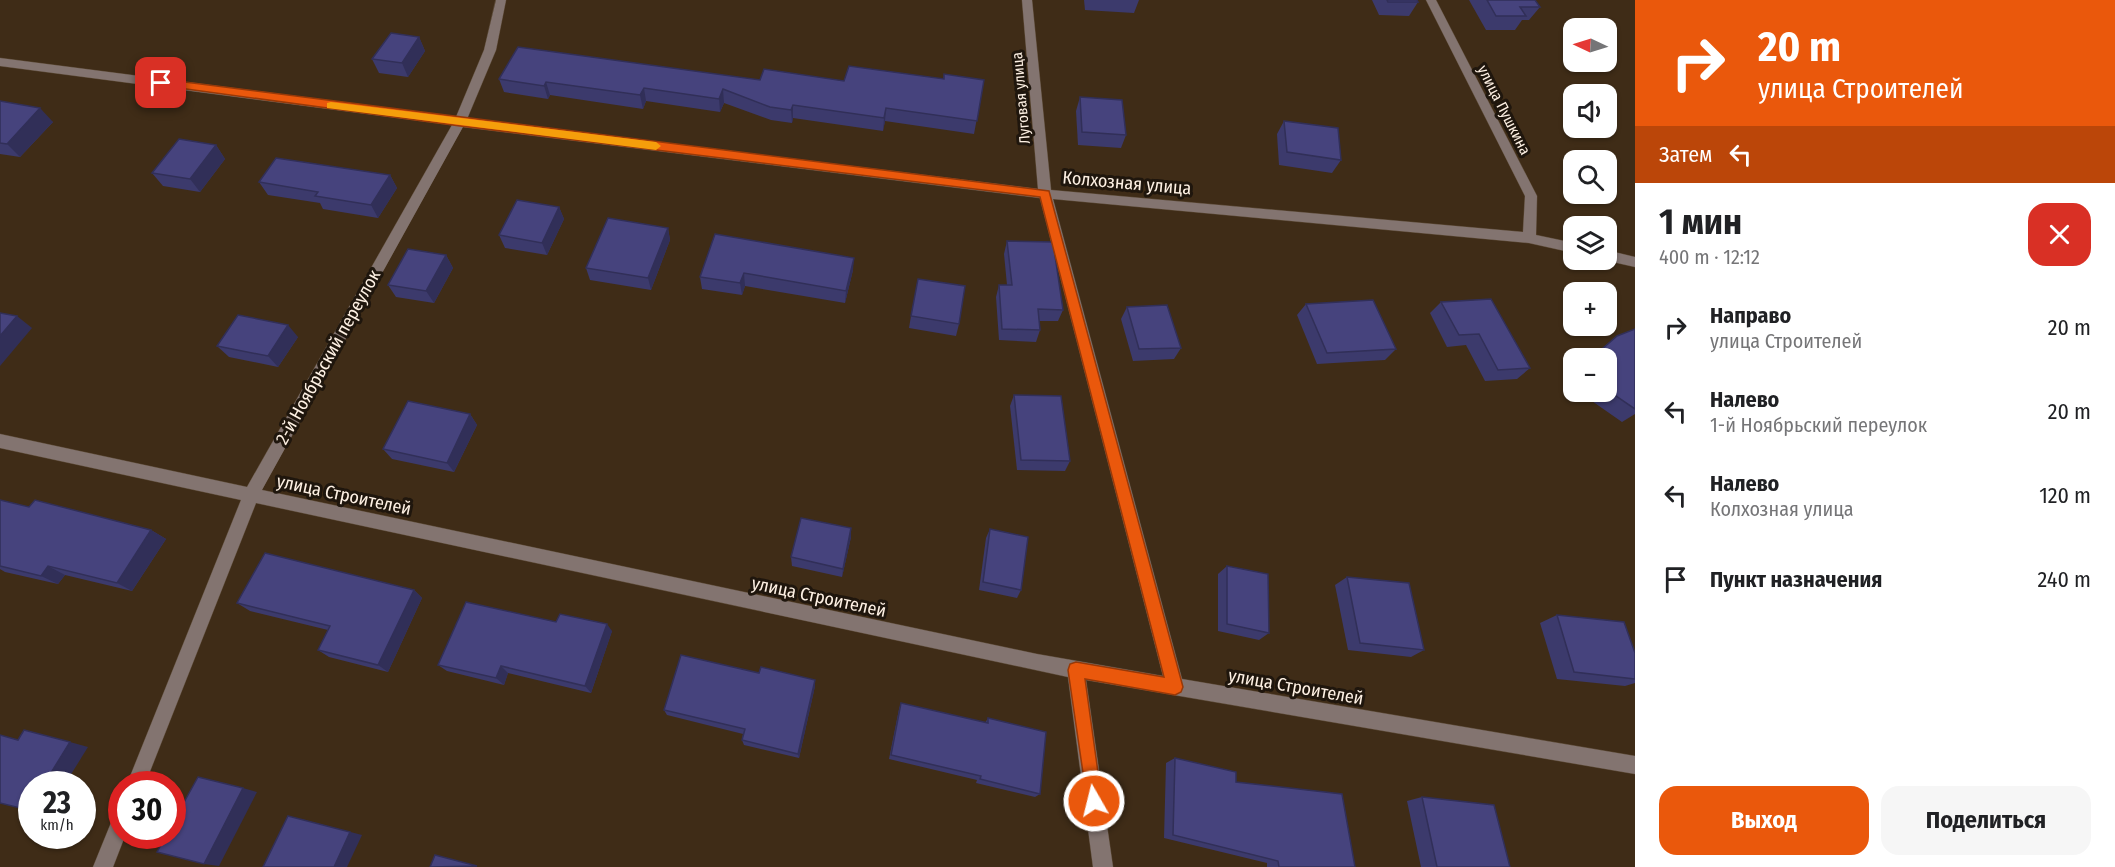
<!DOCTYPE html>
<html lang="ru">
<head>
<meta charset="utf-8">
<style>
  body { margin:0; font-family:"Fira Sans Condensed",sans-serif; background:#f6f6f6; color:#202124; height:100vh; display:flex; flex-direction:column; font-size:22px; white-space:nowrap }
  * { box-sizing:border-box; margin:0 }
  p { font-size:20px; color:#757577 }
  .icon { flex:none; width:33px; height:33px; fill:none; stroke:currentColor; stroke-width:2; stroke-linecap:round; stroke-linejoin:round }
  .map { position:relative; flex:1; overflow:hidden }
  .side { display:flex; flex-direction:column; background:#fff; width:480px }
  .side>* { flex:none }
  .banner { background:#ea580c; color:#fff; overflow:hidden }
  .needle { width:39px; rotate:274deg }
  .controls { position:absolute; left:1563px; top:18px; display:grid; gap:12px }
  .controls a { display:grid; place-items:center; width:54px; height:54px; border-radius:12px; background:#fff; box-shadow:0 2px 4px #0004; font-size:30px }
  .speed { position:absolute; left:18px; top:771px; display:flex; gap:12px; font-size:30px; font-weight:700; text-align:center }
  .speed>* { display:grid; place-content:center; width:78px; height:78px; border-radius:50%; background:#fff; box-shadow:0 2px 4px #0004; line-height:1 }
  .speed small { font-size:15px; font-weight:400 }
  .speed .limit { border:9px solid #d22; background:#fff; color:#111 }
  .pin { position:absolute; display:grid; place-items:center; width:51px; height:51px; color:#fff; margin:-26px; border-radius:12px; box-shadow:0 3px 9px #0006 }
  .me { position:absolute; width:66px; margin:-33px; rotate:352deg; stroke-linejoin:round; filter:drop-shadow(0 0 4px #0008) }
  .turn { display:flex; align-items:center; gap:21px; height:126px; padding:0 24px; font-size:27px }
  .turn .icon { width:78px; height:78px; stroke-width:2.5 }
  .turn b { display:block; font-size:42px; line-height:51px }
  .then { display:flex; align-items:center; height:57px; padding:0 24px; background:#0003; gap:12px; font-size:22px }
  .round { display:grid; place-items:center; flex:none; width:63px; height:63px; border-radius:18px; background:#f6f6f6 }
  .summary { display:flex; align-items:center; justify-content:space-between; height:102px; padding:0 24px }
  h1 { font-size:36px; font-weight:700; line-height:45px }
  .primary-button { display:flex; gap:12px; margin-top:auto; padding:12px 24px }
  .primary-button a { flex:1; height:69px; border-radius:18px; background:#ea580c; color:#fff; font-size:24px; font-weight:700; line-height:69px; text-align:center }
  .primary-button a+a { background:#f6f6f6; color:#202124 }
  ul { padding:0; list-style:none }
  li { display:flex; align-items:center; gap:18px; height:84px; padding:0 24px }
  li div { flex:1 }
  li b { display:block; font-size:22px }
  li em { font-style:normal }
  main { display:flex; flex:1; min-height:0 }
  .map>svg:first-child { display:block }
</style>
</head>
<body>
<main>
<div class="map">
<svg width="1635" height="867" viewBox="0 0 1635 867">
  <rect width="100%" height="100%" fill="#3f2c17"/>
  <g fill="none" stroke-linecap="round" stroke-linejoin="round">
    <defs>
      <g id="minor">
        <path d="M496,0H506L496,50L467,119L1038,189L1022,0H1032L1051,190L1523,232L1525,196L1426,0H1436L1537,196L1536,235L1574,243V253L1529,243L1053,199L1182,679L1635,756V774L1086,680L1113,867H1093L1068,677L256,503L145,784H127L241,500L0,448V434L247,487L452,125L0,66V58L456,117L484,50ZM463,127L1040,198L1163,676L1037,654L262,490Z"/>
        <path d="M1606,250L1635,257V267L1604,260H1606Z"/>
        <path d="M122,811V836H125L113,867H93L115,813Z"/>
      </g>
    </defs>
    <use href="#minor" stroke="#5a4834" stroke-width="1"/>
    <use href="#minor" fill="#837470" fill-rule="evenodd"/>
  </g>
  <g fill="#3c3a6c">
    <path d="M1084,0H1139L1134,13L1085,10Z"/>
    <path d="M1372,0H1417L1418,2L1409,16L1379,15Z"/>
    <path d="M1469,0H1535L1540,7L1529,20H1522L1515,30H1486Z"/>
    <path d="M419,37L425,51L408,77L379,73L372,59Z"/>
    <path d="M944,74L984,80L974,134L885,121L883,131L793,118L792,123L771,120L724,103L720,112L646,101L643,109L550,95L548,99L504,92L499,79L844,81L943,79Z"/>
    <path d="M1080,97L1126,135L1121,148L1078,145L1076,111Z"/>
    <path d="M0,101L53,122L20,157L0,154Z"/>
    <path d="M1284,121L1341,160L1332,173L1279,165L1277,134Z"/>
    <path d="M216,145L225,159L200,192L163,186L152,173Z"/>
    <path d="M390,175L397,188L378,218L323,209L320,203L268,195L259,182Z"/>
    <path d="M559,207L564,219L547,255L505,248L499,235Z"/>
    <path d="M668,228L670,240L651,290L590,280L586,268Z"/>
    <path d="M715,234L853,270L845,303L745,286L742,295L702,289L700,277Z"/>
    <path d="M1007,241L1063,310L1058,321H1039L1040,330L1036,342L999,340L996,297L999,285H1007L1004,254Z"/>
    <path d="M446,255L453,268L434,303L396,297L388,285Z"/>
    <path d="M1441,302L1530,368L1517,379L1485,381L1466,345L1447,347L1430,313Z"/>
    <path d="M1306,304L1396,349L1385,360L1317,364L1297,315Z"/>
    <path d="M1127,307L1181,348L1174,359L1133,361L1121,319Z"/>
    <path d="M911,316L959,324L956,336L909,328Z"/>
    <path d="M1635,329V414L1622,422L1579,392H1606V358H1590L1617,336Z"/>
    <path d="M298,337L278,367L229,357L217,346Z"/>
    <path d="M1574,373V387L1565,381Z"/>
    <path d="M1014,395L1070,461L1065,471L1017,470L1010,406Z"/>
    <path d="M470,414L477,425L454,472L392,459L383,449Z"/>
    <path d="M0,500L29,507L151,530L166,539L132,591L65,575L58,584L5,572L0,569Z"/>
    <path d="M851,528V537L842,577L792,566L791,557Z"/>
    <path d="M990,529L1021,590L1017,598L979,590L986,538Z"/>
    <path d="M1227,566L1269,633L1259,640L1218,631V574Z"/>
    <path d="M1347,577L1424,650L1411,657L1348,650L1335,585Z"/>
    <path d="M414,590L422,598L388,672L329,657L318,650L328,630L250,611L237,603Z"/>
    <path d="M1557,615L1635,653V683L1625,686L1557,679L1540,623Z"/>
    <path d="M556,622L612,631L591,693L508,673L504,685L447,671L438,665Z"/>
    <path d="M759,673L815,686L799,758L744,745L742,740L743,734L667,715L664,710Z"/>
    <path d="M901,703L985,723L988,718L1040,794L1035,797L976,783L977,780L889,759L899,709Z"/>
    <path d="M1175,758L1236,782L1355,867H1267V863L1164,838L1166,763Z"/>
    <path d="M1422,797L1510,867H1421L1407,801Z"/>
  </g>
  <g fill="#312f58">
    <path d="M419,37L425,51L408,77L402,63Z"/>
    <path d="M546,82L550,95L548,99L544,86Z"/>
    <path d="M644,88L646,101L643,109L640,95Z"/>
    <path d="M723,89L724,103L720,112L719,99Z"/>
    <path d="M793,105V118L792,123L791,110Z"/>
    <path d="M40,108L53,122L20,157L7,144Z"/>
    <path d="M886,108L885,121L883,131L884,118Z"/>
    <path d="M216,145L225,159L200,192L190,179Z"/>
    <path d="M390,175L397,188L378,218L371,205Z"/>
    <path d="M559,207L564,219L547,255L542,243Z"/>
    <path d="M668,228L670,240L651,290L648,278Z"/>
    <path d="M446,255L453,268L434,303L426,291Z"/>
    <path d="M854,258L853,270L845,303L846,291Z"/>
    <path d="M744,273L745,286L742,295L740,283Z"/>
    <path d="M17,316L32,328L0,366V336Z"/>
    <path d="M288,325L298,337L278,367L268,356Z"/>
    <path d="M470,414L477,425L454,472L447,463Z"/>
    <path d="M851,528V537L842,577L843,569Z"/>
    <path d="M151,530L166,539L132,591L117,583Z"/>
    <path d="M48,566L65,575L58,584L41,576Z"/>
    <path d="M414,590L422,598L388,672L378,665Z"/>
    <path d="M607,624L612,631L591,693L585,686Z"/>
    <path d="M501,666L508,673L504,685L496,678Z"/>
    <path d="M815,680V686L799,758L798,754Z"/>
    <path d="M70,742L88,747L65,784H44Z"/>
    <path d="M243,788L257,792L219,866L204,864Z"/>
    <path d="M301,819L362,835L347,867H334Z"/>
  </g>
  <g fill="#46437d" stroke="#312f58" stroke-width="1.5">
    <path d="M1387,0H1417L1418,2H1388Z"/>
    <path d="M1487,0H1535L1540,7H1520L1526,16H1496Z"/>
    <path d="M391,33L419,37L402,63L372,59Z"/>
    <path d="M518,47L760,80L764,69L844,81L849,66L944,79V74L984,80L977,121L886,108L884,118L793,105L791,110L770,107L723,89L719,99L644,88L640,95L546,82L544,86L499,79Z"/>
    <path d="M1080,97L1122,100L1126,135L1082,132Z"/>
    <path d="M0,101L40,108L7,144L0,143Z"/>
    <path d="M1284,121L1338,128L1341,160L1287,152Z"/>
    <path d="M179,139L216,145L190,179L152,173Z"/>
    <path d="M276,158L390,175L371,205L315,196L318,192L259,182Z"/>
    <path d="M517,200L559,207L542,243L499,235Z"/>
    <path d="M608,218L668,228L648,278L586,268Z"/>
    <path d="M715,234L854,258L846,291L744,273L740,283L700,277Z"/>
    <path d="M1007,241L1053,242L1063,310L1038,309L1040,330L1002,329L999,285H1012Z"/>
    <path d="M408,249L446,255L426,291L388,285Z"/>
    <path d="M918,279L965,286L959,324L911,316Z"/>
    <path d="M1491,299L1530,368L1498,370L1479,334L1459,335L1441,302Z"/>
    <path d="M1373,300L1396,349L1327,353L1306,304Z"/>
    <path d="M1167,305L1181,348L1139,349L1127,307Z"/>
    <path d="M0,313L17,316L0,336Z"/>
    <path d="M238,315L288,325L268,356L217,346Z"/>
    <path d="M1635,329V409L1606,389V358H1592L1617,336Z"/>
    <path d="M1014,395L1061,396L1070,461L1021,460Z"/>
    <path d="M408,401L470,414L447,463L383,449Z"/>
    <path d="M0,500L29,507L35,500L151,530L117,583L48,566L41,576L0,566Z"/>
    <path d="M801,518L851,528L843,569L791,557Z"/>
    <path d="M990,529L1028,537L1021,590L983,582Z"/>
    <path d="M265,553L414,590L378,665L318,650L330,626L237,603Z"/>
    <path d="M1227,566L1268,574L1269,633L1227,624Z"/>
    <path d="M1347,577L1409,583L1424,650L1360,643Z"/>
    <path d="M466,602L556,622L560,614L607,624L585,686L501,666L496,678L438,665Z"/>
    <path d="M1557,615L1624,622L1635,653V679L1574,672Z"/>
    <path d="M681,655L759,673L761,667L815,680L798,754L742,740L745,729L664,710Z"/>
    <path d="M901,703L988,723V718L1046,732L1040,794L980,779L981,776L891,755Z"/>
    <path d="M24,730L70,742L44,784H32V804L28,810L0,803V735L18,740Z"/>
    <path d="M1175,758L1236,772V782L1342,794L1355,867H1279L1278,861L1173,835Z"/>
    <path d="M198,777L243,788L204,864L157,852L166,836H172V824Z"/>
    <path d="M1422,797L1494,805L1510,867H1437Z"/>
    <path d="M288,816L350,832L334,867H263Z"/>
    <path d="M435,855L477,866L430,867Z"/>
  </g>
  <path fill="#ea580c" stroke="#983908" stroke-width="1.5" d="M161,79L1049,191L1183,687L1181,692L1175,695L1085,679L1102,801L1099,807L1094,810L1088,807L1068,670L1070,664L1076,662L1164,677L1040,197L460,126L157,85L156,83Z"/>
  <path fill="#f59e0b" d="M331,102L656,142L661,146L656,150L327,108V103Z"/>
  <g text-anchor="middle" dominant-baseline="central" stroke-width="6" stroke-linejoin="round" paint-order="stroke">
    <g font-size="15" fill="#fef1e4" stroke="#1f160d">
      <text transform="translate(1021 98) rotate(-95)">Луговая улица</text>
      <text transform="translate(1504 110) rotate(63)">улица Пушкина</text>
    </g>
    <g font-size="18" fill="#fef1e4" stroke="#1f160d">
      <text transform="translate(1127 183) rotate(5)">Колхозная улица</text>
      <text transform="translate(328 357) rotate(-61)">2-й Ноябрьский переулок</text>
      <text transform="translate(344 495) rotate(12)">улица Строителей</text>
      <text transform="translate(819 597) rotate(12)">улица Строителей</text>
      <text transform="translate(1296 687) rotate(10)">улица Строителей</text>
    </g>
  </g>
</svg>
<div class="controls">
<a><svg class="needle" viewBox="-14 -14 28 28"><path d="M0-13l5 13h-10z" fill="#e53935"/><path d="M0 13l5-13h-10z" fill="#757577"/></svg></a>
<a><svg class="icon" aria-label="sound" viewBox="0 0 24 24"><path d="M4 9h4l5-4v14l-5-4H4zM17 9q2 3 0 6"/></svg></a>
<a><svg class="icon" aria-label="search" viewBox="0 0 24 24"><circle cx="10" cy="10" r="6"/><path d="M15 15l6 6"/></svg></a>
<a><svg class="icon" aria-label="layers" viewBox="0 0 24 24"><path d="M12 4l9 5-9 5-9-5zM3 14l9 5 9-5"/></svg></a>
<a>+</a>
<a>−</a>
</div>
<div class="speed"><div>23<small>km/h</small></div><div class="limit">30</div></div>
<div class="pin" style="left:161px;top:83px;background:#d93025"><svg class="icon" aria-label="arrive" viewBox="0 0 24 24"><path d="M6 21V4h12l-3 4 3 4H6"/></svg></div>
<svg class="me" style="left:1094px;top:801px" viewBox="-20 -20 40 40"><circle r="17" fill="#ea580c" stroke="#fff" stroke-width="3"/><path d="M0-11L8 9 0 5-8 9z" fill="#fff"/></svg>
</div>
<section class="side">
<div class="banner">
<div class="turn"><svg class="icon" aria-label="right" viewBox="0 0 24 24"><path d="M7 20v-9h11M14 6l5 5-5 5"/></svg><div><b>20 m</b>улица Строителей</div></div>
<div class="then">Затем<svg class="icon" aria-label="left" viewBox="0 0 24 24"><path d="M17 20v-9H6M10 6l-5 5 5 5"/></svg></div>
</div>
<div class="summary"><div><h1>1 мин</h1><p>400 m · 12:12</p></div><a class="round" style="background:#d93025;color:#fff"><svg class="icon" aria-label="close" viewBox="0 0 24 24"><path d="M6 6l12 12M18 6L6 18"/></svg></a></div>
<ul>
<li><svg class="icon" aria-label="right" viewBox="0 0 24 24"><path d="M7 20v-9h11M14 6l5 5-5 5"/></svg><div><b>Направо</b><p>улица Строителей</p></div><em>20 m</em></li>
<li><svg class="icon" aria-label="left" viewBox="0 0 24 24"><path d="M17 20v-9H6M10 6l-5 5 5 5"/></svg><div><b>Налево</b><p>1-й Ноябрьский переулок</p></div><em>20 m</em></li>
<li><svg class="icon" aria-label="left" viewBox="0 0 24 24"><path d="M17 20v-9H6M10 6l-5 5 5 5"/></svg><div><b>Налево</b><p>Колхозная улица</p></div><em>120 m</em></li>
<li><svg class="icon" aria-label="arrive" viewBox="0 0 24 24"><path d="M6 21V4h12l-3 4 3 4H6"/></svg><div><b>Пункт назначения</b></div><em>240 m</em></li>
</ul>
<div class="primary-button"><a>Выход</a><a>Поделиться</a></div>
</section>
</main>
</body>
</html>
